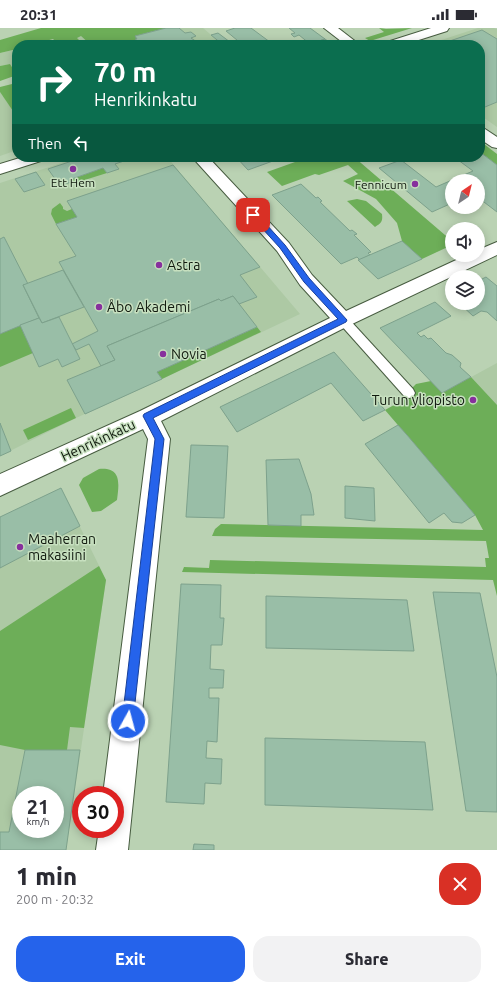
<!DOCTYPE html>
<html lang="en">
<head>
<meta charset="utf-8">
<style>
  body { margin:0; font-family:Ubuntu,sans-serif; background:#f2f2f3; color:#2b2b33; height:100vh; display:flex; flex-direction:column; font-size:15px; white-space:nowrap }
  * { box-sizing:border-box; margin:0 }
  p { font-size:13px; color:#7c7c81 }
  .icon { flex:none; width:22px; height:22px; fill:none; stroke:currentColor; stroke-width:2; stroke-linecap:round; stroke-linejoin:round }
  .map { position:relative; height:822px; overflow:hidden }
  .drawer { display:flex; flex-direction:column; background:#fff; flex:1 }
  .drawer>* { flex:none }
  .banner { position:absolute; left:12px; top:12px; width:473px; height:122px; border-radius:16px; box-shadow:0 2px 10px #0003; background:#0b6e4f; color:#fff; overflow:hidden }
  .needle { width:26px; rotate:35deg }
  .fabs { position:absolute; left:445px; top:146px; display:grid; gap:8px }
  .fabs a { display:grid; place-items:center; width:40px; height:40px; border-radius:50%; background:#fff; box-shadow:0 2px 10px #0003; font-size:20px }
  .speed { position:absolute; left:12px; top:758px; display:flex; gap:8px; font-size:20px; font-weight:700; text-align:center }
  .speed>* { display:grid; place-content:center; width:52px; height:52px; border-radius:50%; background:#fff; box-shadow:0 2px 10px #0003; line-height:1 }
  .speed small { font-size:10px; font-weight:400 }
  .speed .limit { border:6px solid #d22; background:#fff; color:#111 }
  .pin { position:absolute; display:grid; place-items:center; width:34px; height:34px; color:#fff; margin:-17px; border-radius:8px; box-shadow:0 2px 6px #0006 }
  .me { position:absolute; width:44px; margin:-22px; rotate:7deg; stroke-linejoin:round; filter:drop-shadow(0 0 3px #0008) }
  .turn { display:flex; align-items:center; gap:14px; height:84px; padding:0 16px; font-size:18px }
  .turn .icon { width:52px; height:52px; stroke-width:2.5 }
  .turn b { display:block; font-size:28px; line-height:34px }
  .then { display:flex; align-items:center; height:38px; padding:0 16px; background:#0003; gap:8px; font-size:15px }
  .round { display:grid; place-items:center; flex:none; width:42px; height:42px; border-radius:16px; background:#f2f2f3 }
  .overview { display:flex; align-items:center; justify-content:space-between; height:68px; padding:0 16px }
  h1 { font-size:24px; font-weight:800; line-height:30px }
  .cta { display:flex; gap:8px; margin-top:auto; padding:8px 16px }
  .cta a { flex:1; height:46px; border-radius:16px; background:#2563eb; color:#fff; font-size:16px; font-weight:800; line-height:46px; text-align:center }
  .cta a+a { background:#f2f2f3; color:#2b2b33 }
  .status { display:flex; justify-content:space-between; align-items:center; height:28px; padding:0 20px; background:#fff; direction:ltr }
  .status svg { height:11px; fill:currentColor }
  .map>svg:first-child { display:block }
</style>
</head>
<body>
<div class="status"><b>20:31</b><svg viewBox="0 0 49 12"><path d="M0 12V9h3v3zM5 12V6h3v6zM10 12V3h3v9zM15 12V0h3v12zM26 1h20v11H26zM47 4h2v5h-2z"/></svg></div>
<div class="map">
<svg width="497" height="822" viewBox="0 0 497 822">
  <rect width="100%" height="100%" fill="#bad2b3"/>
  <g fill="#adc9a4" fill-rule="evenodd">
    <path d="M102,0H203L223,17H31Z"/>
    <path d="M478,0H494L497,1V99L480,87V17H426Z"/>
    <path d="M17,21V46L10,36L0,38V25Z"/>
    <path d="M0,64L17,89V122L0,128Z"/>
    <path d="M80,129H167L300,286L162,351L76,390L0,428V155Z"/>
    <path d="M497,335V422L442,365Z"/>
    <path d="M61,460L106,552L66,822H0V490ZM21,767H55V801H21Z"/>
  </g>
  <g fill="#6dae58">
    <path d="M41,0H166L135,8L137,11H135L141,17H91L81,8L77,10L84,17H70L67,14L59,17L53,11L31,17H17V21L0,25V12Z"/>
    <path d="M379,0L386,1L412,0L370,13L365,10L384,4Z"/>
    <path d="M10,36L17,47L0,53V38Z"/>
    <path d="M12,56H17V89L0,64V59Z"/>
    <path d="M480,113L497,126V137L480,124Z"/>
    <path d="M309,129H354L452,213V217L422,231L402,213L397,195L376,171L343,153L358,146L348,137L319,147L315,146L282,158L267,144Z"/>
    <path d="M103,140L107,145L75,155L72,151Z"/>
    <path d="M357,171L366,173L382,186C383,194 381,195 375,199L347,173Z"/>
    <path d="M60,175L63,179V181L67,183L72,181L77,189L56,196L51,186L52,181Z"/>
    <path d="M20,297L33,325L0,339V306Z"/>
    <path d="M257,299L261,304L162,351L157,344Z"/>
    <path d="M471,349L497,377V568L493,552L182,544L184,539L209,540L210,532L486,539L485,530H489L486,513L212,508L215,501L221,496L483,502L475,487L385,382L412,367L411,361L416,356L431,353L442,365Z"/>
    <path d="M71,380L76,390L28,412L23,402Z"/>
    <path d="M99,441C122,439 119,456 117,472L101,483L92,484L79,457L83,450Z"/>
    <path d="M99,538L106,552L84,700L70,699L67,722H25L0,717V603Z"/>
  </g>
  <g fill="#99bea7" stroke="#7da18c" fill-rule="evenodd">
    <path d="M166,0H179L185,5L191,4L196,8L191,10L197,14L192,16L193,17H141L135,11H137L135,8Z"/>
    <path d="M235,0H251L274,17H243L226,3Z"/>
    <path d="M289,0H310L325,11L310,16L299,7L294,9L291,6L295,5Z"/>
    <path d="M482,2L497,11V74L485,79L480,75V17H438Z"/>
    <path d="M218,5L230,14L222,16L211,7Z"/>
    <path d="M325,11L333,17H310V16Z"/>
    <path d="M480,124L497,137V184L480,171L485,168L478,164V153H452V175L432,184L379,140L401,132L436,159L473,143L454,129H480Z"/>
    <path d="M84,129H128L130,131L115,136L119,141L107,145L103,140L69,152L71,154L60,158L48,141Z"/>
    <path d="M236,129H284L248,142Z"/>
    <path d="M173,137L260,239L240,247L257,269L239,276L233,268L221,273L219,271L107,318L115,332L101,338L89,316L76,322L72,316L98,303L59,234L76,228L56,196L77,189L67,173Z"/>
    <path d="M36,144L45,157L24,164L15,151Z"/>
    <path d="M301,156L316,170L318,169L322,173L320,174L350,203L352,202L357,206L354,207L371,224L368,225L370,227L360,232L357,229L341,236L272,167Z"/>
    <path d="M4,209L28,256L23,257L39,290L0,306V211Z"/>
    <path d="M402,213L422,231L378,251L358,232Z"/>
    <path d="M63,242L84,279L42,295L23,257Z"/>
    <path d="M486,249L497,258V293L487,284L481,283L473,288L459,275H478V253Z"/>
    <path d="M233,268L257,299L157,344L162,351L85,386L67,352L115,332L107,318L219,271L221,273Z"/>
    <path d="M435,274L451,288L417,305L421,309L424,307L428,311L431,310L446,325L452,327L461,335L460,339L471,349L442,365L380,300Z"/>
    <path d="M59,289L80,331L62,339L58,331L39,339L20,297L39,290L42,295Z"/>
    <path d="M334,324L385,382L363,393L331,355L237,404L220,379Z"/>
    <path d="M0,395L11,423L0,428Z"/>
    <path d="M398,397L407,407L475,487L462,495L452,494L444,485L429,495L365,416Z"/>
    <path d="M191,417L228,418L224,490L186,489Z"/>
    <path d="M299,431L311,466L314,487H301V498L268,497L266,432Z"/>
    <path d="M345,458L374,460L375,493L345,490Z"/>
    <path d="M61,460L80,498L0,540V489Z"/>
    <path d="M181,556L221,557L220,590H224L222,617H211L210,641L224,642L223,660H209V670H219L217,714L207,713L206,730L222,731L221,756L205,755L204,776L166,774Z"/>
    <path d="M433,564L480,565L497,649V784L466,783Z"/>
    <path d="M266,568L407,572L414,623L266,620Z"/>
    <path d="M265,710L425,714L433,782L265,777Z"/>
    <path d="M25,722H80L66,822H0V804H9ZM21,767H55V801H21Z"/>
    <path d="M194,816L214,817V822H193Z"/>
  </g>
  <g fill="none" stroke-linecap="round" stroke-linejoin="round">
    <defs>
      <path id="lane" d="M343,288L347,289L413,361L415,365L413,369L409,370L405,369L339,295L337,292L339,289Z"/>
      <g id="street">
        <path d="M324,0H338L360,17H346Z"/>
        <path d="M431,0H449L447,3L403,17H385L387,14Z"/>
        <path d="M480,100L485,101L497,109V120L492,119L480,111Z"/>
        <path d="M23,129H47L44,132L0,146V136Z"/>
        <path d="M192,129H208L289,215L312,247L346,283L467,227H478V222L497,214V227L350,297L161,393L170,411L128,822H96L99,801H115V767H103L148,411L143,401L0,468V446L140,383L330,290L300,257L277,223Z"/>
      </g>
    </defs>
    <use href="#lane" stroke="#475c40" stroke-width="2"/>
    <use href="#street" stroke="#475c40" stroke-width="2"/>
    <use href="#lane" fill="#fff" fill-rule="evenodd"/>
    <use href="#street" fill="#fff" fill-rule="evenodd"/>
  </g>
  <path fill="#2563eb" stroke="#184099" d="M253,184L256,185L285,217L309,250L347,292L346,294L153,390L164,411L133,693L132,697L128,699L123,697L122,693L155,411L143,388L144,386L338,291L304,254L280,220L251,188V185Z"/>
  <g fill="#87309d" stroke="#c7e0bf" stroke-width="1.5">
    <circle cx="73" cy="141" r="4"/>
    <circle cx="415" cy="156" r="4"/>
    <circle cx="159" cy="237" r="4"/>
    <circle cx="99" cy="279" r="4"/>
    <circle cx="163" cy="326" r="4"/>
    <circle cx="473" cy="372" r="4"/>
    <circle cx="20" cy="519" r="4"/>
  </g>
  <g text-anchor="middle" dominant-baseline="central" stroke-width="3" stroke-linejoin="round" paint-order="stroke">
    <g font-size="12" fill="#10190e" stroke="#c7e0bf">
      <text x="73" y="154">Ett Hem</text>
      <text x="407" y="156" text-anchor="end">Fennicum</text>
    </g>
    <g font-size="14" fill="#10190e" stroke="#c7e0bf" text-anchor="start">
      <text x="167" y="237">Astra</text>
      <text x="107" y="279">Åbo Akademi</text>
      <text x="171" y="326">Novia</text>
      <text x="465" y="372" text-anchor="end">Turun yliopisto</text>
      <text x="28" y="511">Maaherran<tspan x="28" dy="16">makasiini</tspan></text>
    </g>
    <g font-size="14" fill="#10190e" stroke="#c7e0bf">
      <text transform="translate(98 412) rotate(-25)">Henrikinkatu</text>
    </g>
  </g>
</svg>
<div class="fabs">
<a><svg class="needle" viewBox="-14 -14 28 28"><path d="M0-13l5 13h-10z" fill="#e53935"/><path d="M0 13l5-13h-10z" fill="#7c7c81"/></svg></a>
<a><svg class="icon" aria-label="sound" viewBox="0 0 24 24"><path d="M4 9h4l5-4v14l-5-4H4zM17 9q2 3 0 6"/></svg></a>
<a><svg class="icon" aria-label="layers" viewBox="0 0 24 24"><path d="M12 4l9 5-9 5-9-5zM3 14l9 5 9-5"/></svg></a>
</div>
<div class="speed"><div>21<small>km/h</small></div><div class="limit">30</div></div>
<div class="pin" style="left:253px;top:187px;background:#d93025"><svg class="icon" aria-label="arrive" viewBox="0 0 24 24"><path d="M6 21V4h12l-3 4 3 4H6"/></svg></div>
<svg class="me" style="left:128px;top:693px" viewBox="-20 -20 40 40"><circle r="17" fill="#2563eb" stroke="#fff" stroke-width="3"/><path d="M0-11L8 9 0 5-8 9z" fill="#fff"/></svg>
<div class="banner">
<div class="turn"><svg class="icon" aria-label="right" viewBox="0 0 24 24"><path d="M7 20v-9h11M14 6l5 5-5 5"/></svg><div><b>70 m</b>Henrikinkatu</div></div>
<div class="then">Then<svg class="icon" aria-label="left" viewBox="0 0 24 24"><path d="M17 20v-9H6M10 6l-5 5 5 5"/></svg></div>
</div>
</div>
<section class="drawer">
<div class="overview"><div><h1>1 min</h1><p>200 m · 20:32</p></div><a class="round" style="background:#d93025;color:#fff"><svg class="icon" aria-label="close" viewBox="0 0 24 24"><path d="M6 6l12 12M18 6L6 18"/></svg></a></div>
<div class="cta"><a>Exit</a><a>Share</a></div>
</section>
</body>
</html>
